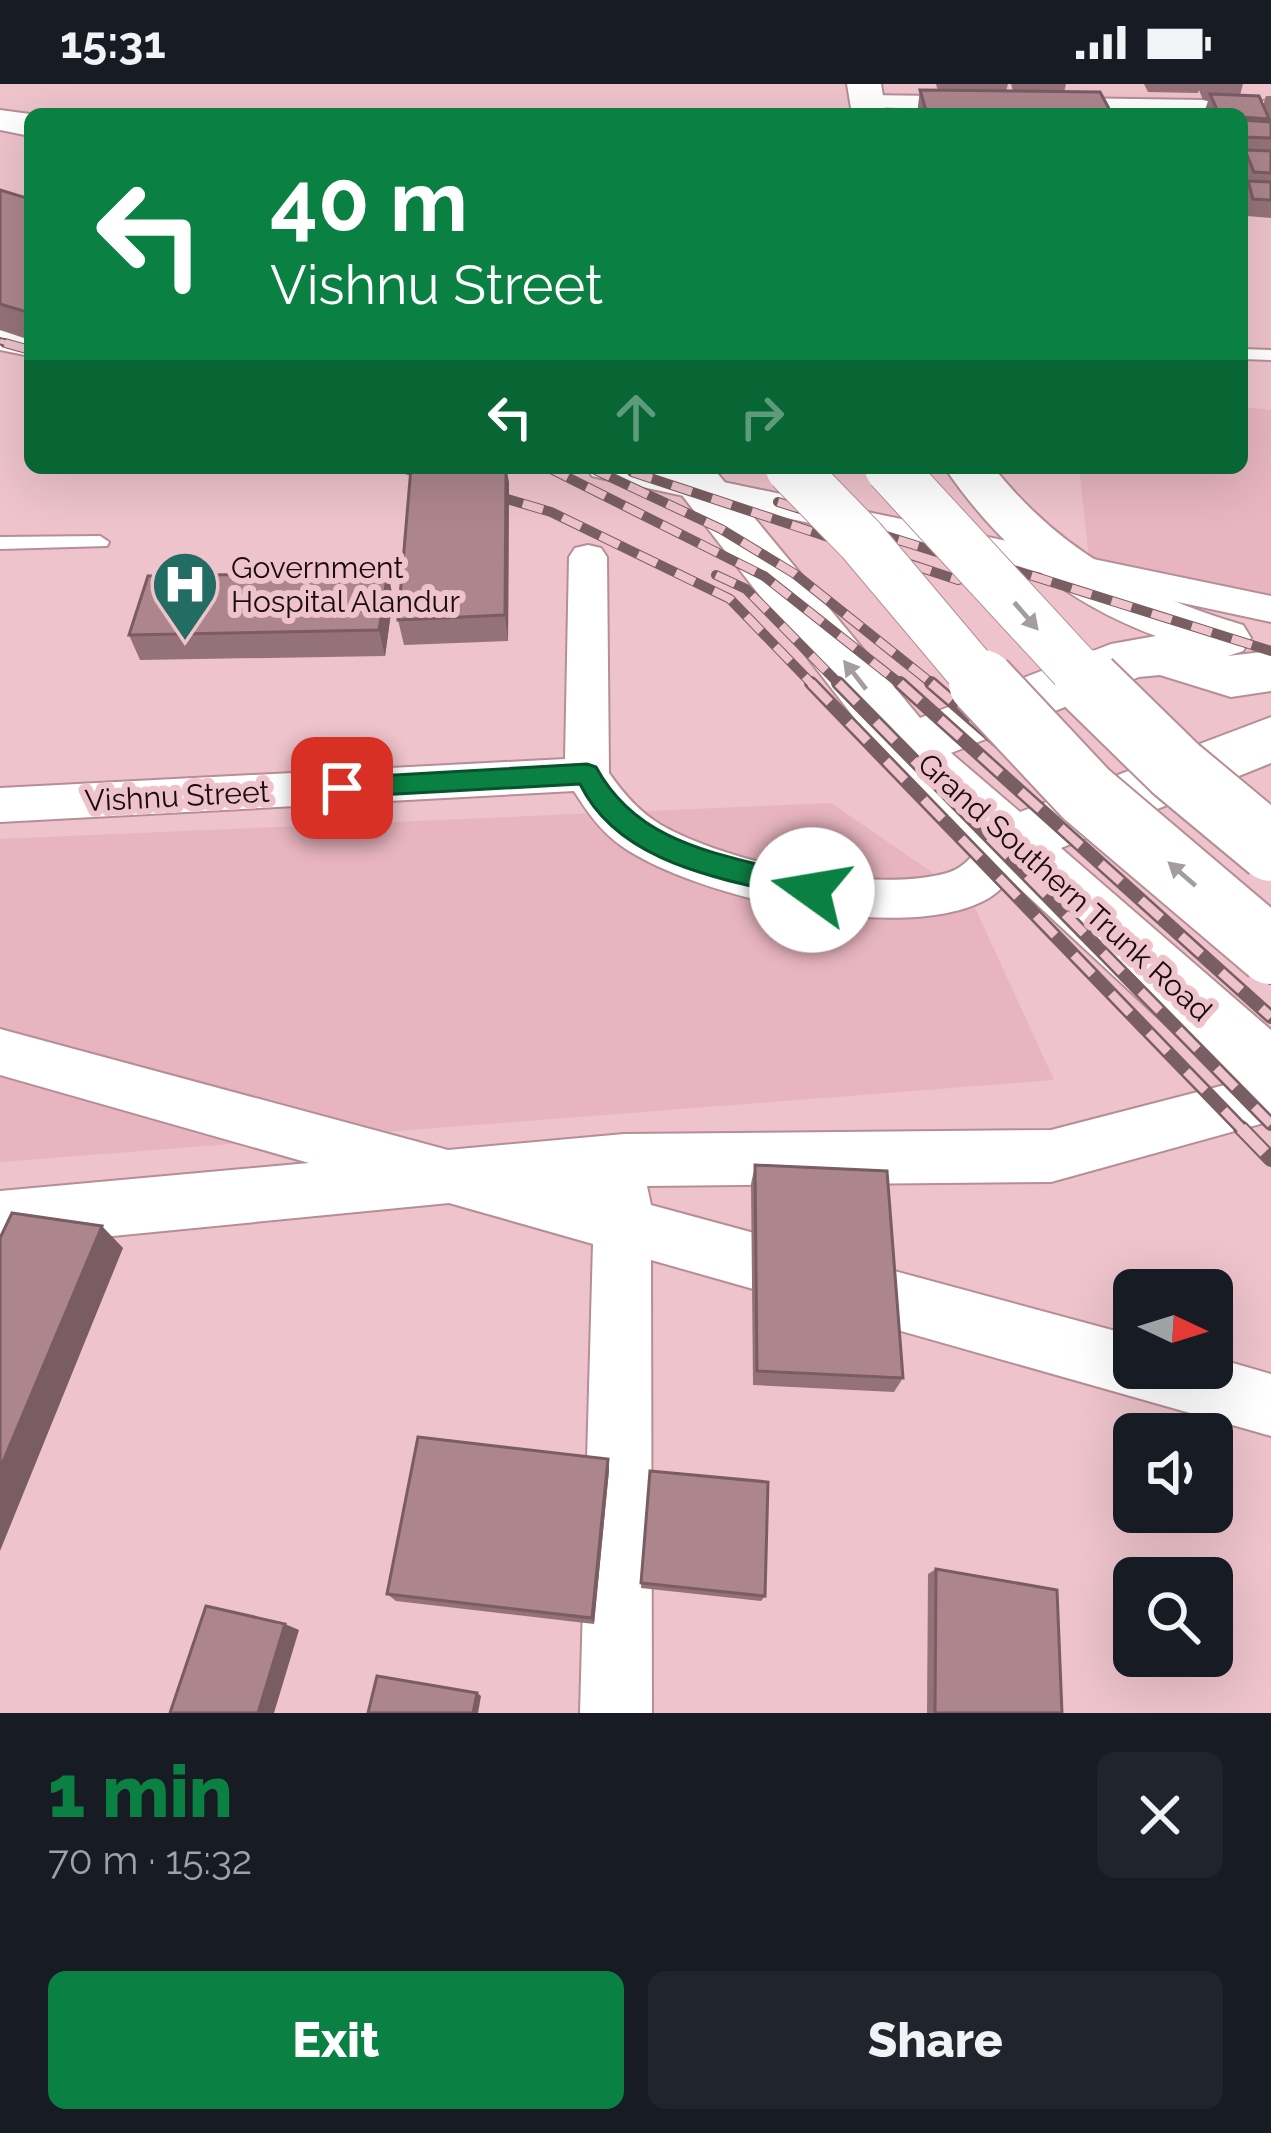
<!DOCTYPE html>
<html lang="en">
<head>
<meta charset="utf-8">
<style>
  body { margin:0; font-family:Raleway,sans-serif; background:#20242c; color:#f1f3f6; height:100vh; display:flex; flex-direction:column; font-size:45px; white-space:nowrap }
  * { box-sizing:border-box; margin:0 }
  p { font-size:39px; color:#9ea1a6 }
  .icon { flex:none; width:66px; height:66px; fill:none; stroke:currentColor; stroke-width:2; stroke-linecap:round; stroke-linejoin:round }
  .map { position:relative; height:1629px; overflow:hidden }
  .panel { display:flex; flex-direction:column; background:#171b24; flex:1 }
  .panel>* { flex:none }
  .banner { position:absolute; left:24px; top:24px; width:1224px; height:366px; border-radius:18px; box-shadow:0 12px 48px #0002; background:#0b8043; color:#fff; overflow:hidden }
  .needle { width:78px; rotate:94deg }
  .tools { position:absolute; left:1113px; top:1185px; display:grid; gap:24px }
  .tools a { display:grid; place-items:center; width:120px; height:120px; border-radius:18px; background:#171b24; box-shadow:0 12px 48px #0002; font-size:60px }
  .pin { position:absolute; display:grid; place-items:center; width:102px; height:102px; color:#fff; margin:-51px; border-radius:24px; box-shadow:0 6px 18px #0006 }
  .me { position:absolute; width:132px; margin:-66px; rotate:283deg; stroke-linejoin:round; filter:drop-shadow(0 0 9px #0008) }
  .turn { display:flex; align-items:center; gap:42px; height:252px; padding:0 48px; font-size:54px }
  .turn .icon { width:156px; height:156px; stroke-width:2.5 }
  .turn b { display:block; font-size:84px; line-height:102px }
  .lanes { display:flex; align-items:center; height:114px; padding:0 48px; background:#0003; justify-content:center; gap:60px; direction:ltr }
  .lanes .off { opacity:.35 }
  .round { display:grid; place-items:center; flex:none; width:126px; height:126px; border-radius:18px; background:#20242c }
  .summary { display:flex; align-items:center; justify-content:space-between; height:204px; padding:0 48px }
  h1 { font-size:72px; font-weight:800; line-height:90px; color:#0b8043 }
  .cta { display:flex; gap:24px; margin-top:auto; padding:24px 48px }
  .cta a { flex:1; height:138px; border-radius:18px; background:#0b8043; color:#fff; font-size:48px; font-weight:800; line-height:138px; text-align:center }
  .cta a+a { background:#20242c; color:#f1f3f6 }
  .status { display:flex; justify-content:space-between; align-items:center; height:84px; padding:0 60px; background:#171b24; direction:ltr }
  .status svg { height:33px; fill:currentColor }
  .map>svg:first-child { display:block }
</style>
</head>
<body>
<div class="status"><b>15:31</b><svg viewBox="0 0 49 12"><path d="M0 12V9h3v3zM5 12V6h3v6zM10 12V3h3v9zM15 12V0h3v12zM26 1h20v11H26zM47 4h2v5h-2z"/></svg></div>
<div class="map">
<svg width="1271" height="1629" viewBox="0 0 1271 1629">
  <rect width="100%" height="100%" fill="#eec3cb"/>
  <g fill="#e7b4bf">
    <path d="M1242,323L1271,326V533L1089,473L1079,384H1242Z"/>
    <path d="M831,719L971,815L1054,996L0,1078V755Z"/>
  </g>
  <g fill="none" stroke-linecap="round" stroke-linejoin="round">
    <defs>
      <g id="lane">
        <path d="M1242,265L1271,266V276L1242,275Z"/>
        <path d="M100,452L109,458L107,462L0,465V453Z"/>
      </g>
      <g id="street">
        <path d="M867,11L1271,17V33L858,23L855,18Z"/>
        <path d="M0,246L30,252V272L0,266Z"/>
        <path d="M587,384H656L1271,512V538L605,395L592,392Z"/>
        <path d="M588,461L601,464L607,473L609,689C623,709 639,728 661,741C728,779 872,810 947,789C985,778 982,729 1028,744L1035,757C1025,777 1008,802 989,814C907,862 698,814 623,763C602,749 587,728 574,707L0,738V704L565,675L569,473L575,464Z"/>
        <path d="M0,945L448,1066L624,1050L1051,1046L1271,989V1037L1051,1098L647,1102L651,1121L1134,1252V1284H1212V1273L1271,1290V1352L651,1176L652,1629H580L593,1160L449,1119L0,1163V1107L309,1079L0,991Z"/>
      </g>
      <path id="secondary" d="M847,0H881L886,30H852Z"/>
      <g id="primary">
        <path d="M0,26L30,30V52L0,46Z"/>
        <path d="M661,384H713L920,634L1111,560L1156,552C1065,518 1000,464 945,384H994C1060,467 1142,511 1243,541L1251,554L1243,567L1228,572L1271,567V607L1231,613L1160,591L1139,593L951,669L1020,728L1271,633V679L1061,764L1271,946V1024L1245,1014L900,693Z"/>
      </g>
    </defs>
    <use href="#lane" stroke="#b68e96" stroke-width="4"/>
    <use href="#street" stroke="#b68e96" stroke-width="4"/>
    <use href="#secondary" stroke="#b68e96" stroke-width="4"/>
    <use href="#primary" stroke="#b68e96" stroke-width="4"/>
    <use href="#lane" fill="#fff" fill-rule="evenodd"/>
    <use href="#street" fill="#fff" fill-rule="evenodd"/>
    <use href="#secondary" fill="#fff" fill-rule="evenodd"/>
    <use href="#primary" fill="#fff" fill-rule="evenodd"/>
    <defs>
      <path id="rail-far3" d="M0,257L15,262"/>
      <g id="rail-far2">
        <path d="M5,259L30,266"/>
        <path d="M402,384L551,428L730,515L814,602"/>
        <path d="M549,384L764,492L903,602"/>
        <path d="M591,384L721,445L795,490L935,602"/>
        <path d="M632,388L958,496L1004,483L1271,567"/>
        <path d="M778,418L975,480L996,474"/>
        <path d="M716,491L746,505L841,602"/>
      </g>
      <g id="rail-far1">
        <path d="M811,599L1244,1047"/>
        <path d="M838,599L1271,1040"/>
        <path d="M900,599L1271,933"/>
        <path d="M931,599L1271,894"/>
      </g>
      <path id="rail" d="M1241,1044L1271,1075"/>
    </defs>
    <use href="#rail-far3" stroke="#795e63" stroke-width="8"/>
    <use href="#rail-far2" stroke="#795e63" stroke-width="10"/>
    <use href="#rail-far1" stroke="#795e63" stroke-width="14"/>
    <use href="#rail" stroke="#795e63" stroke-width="16"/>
    <use href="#rail-far3" stroke="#eec3cb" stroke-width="4.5" stroke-dasharray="15" stroke-linecap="butt"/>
    <use href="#rail-far2" stroke="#eec3cb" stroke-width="8" stroke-dasharray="21" stroke-linecap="butt"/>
    <use href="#rail-far1" stroke="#eec3cb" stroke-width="9" stroke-dasharray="27" stroke-linecap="butt"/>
    <use href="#rail" stroke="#eec3cb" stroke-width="12" stroke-dasharray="34" stroke-linecap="butt"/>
    <defs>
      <g id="primary-bridge-far1">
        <path d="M791,384L861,456L984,602"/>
        <path d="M890,384L1091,602"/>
      </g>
      <g id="primary-bridge">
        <path d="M982,599L1086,710L1271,867"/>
        <path d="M1088,599L1176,685L1271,764"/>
      </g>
    </defs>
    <use href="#primary-bridge-far1" stroke="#b68e96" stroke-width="52" stroke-linecap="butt"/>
    <use href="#primary-bridge" stroke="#b68e96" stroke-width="70" stroke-linecap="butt"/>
    <use href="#primary-bridge-far1" stroke="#fff" stroke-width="50"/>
    <use href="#primary-bridge" stroke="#fff" stroke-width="66"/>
  </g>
  <g fill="#957279">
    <path d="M936,0H1008L1006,7H1013L1011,0H1066L1064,8L1112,30H917L920,6L938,7Z"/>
    <path d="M1144,0H1243L1240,11L1263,21L1266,12H1271V134L1247,132L1242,117L1246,101L1242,91L1244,70H1242V30H1207L1205,26L1208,17L1203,16L1199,6L1198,9L1148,8Z"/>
    <path d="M0,106L30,115V256L0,246Z"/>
    <path d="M509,398L508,557L404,561L398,536Z"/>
    <path d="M393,514L385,572L140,576L129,551Z"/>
    <path d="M755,1081L903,1294L894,1308L753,1301L751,1100Z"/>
    <path d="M608,1375L609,1386L594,1540L396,1517L387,1510Z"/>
    <path d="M650,1387L765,1512L761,1517L641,1504Z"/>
    <path d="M936,1485L1062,1629H927L928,1490Z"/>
  </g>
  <g fill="#795d63">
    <path d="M506,384L509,398L508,557L505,531Z"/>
    <path d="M388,488L393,514L385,572L379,546Z"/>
    <path d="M102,1142L123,1164L0,1467V1385Z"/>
    <path d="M608,1375L609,1386L594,1540L592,1534Z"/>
    <path d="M285,1540L299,1546L274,1629H258Z"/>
    <path d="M477,1609L481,1612L478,1629H473Z"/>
  </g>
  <g fill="#ad858d" stroke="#795d63" stroke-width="3">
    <path d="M920,6L1100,8L1112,30H927Z"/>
    <path d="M1210,10L1259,12L1269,35L1242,33V30H1219Z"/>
    <path d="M1242,36L1271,38V54L1242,53Z"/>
    <path d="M1245,66L1271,67V89L1254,88Z"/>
    <path d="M1248,97L1271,98V116L1253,115Z"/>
    <path d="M0,106L30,115V229L0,220Z"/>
    <path d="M411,384H506L505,531L398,536Z"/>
    <path d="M388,488L379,546L129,551L148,492Z"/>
    <path d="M755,1081L887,1087L903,1294L757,1287Z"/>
    <path d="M12,1129L102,1142L0,1385V1154Z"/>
    <path d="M418,1353L608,1375L592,1534L387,1510Z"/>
    <path d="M650,1387L768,1398L765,1512L641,1499Z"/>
    <path d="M936,1485L1057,1506L1062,1629H935Z"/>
    <path d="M206,1522L285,1540L258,1629H170Z"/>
    <path d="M377,1592L477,1609L473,1629H368Z"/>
  </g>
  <defs><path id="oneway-solid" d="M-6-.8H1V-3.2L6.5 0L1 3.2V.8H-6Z" transform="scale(3)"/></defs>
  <g fill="#a39d9f">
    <use href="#oneway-solid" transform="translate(1026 532) rotate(49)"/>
    <use href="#oneway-solid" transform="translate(855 591) rotate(-128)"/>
    <use href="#oneway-solid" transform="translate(1182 790) rotate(-139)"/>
  </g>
  <path fill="#0b8043" stroke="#07532c" stroke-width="3" d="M587,680L596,683C643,770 738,770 822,798L826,806L822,814L812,817C731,795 621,784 580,700L342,713L329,704L342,694Z"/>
  <defs>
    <symbol id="hospital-pin" viewBox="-11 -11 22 30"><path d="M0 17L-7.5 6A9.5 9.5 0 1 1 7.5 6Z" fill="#236c64" stroke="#eec3cb"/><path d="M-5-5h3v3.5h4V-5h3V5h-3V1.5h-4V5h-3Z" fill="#fff"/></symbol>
  </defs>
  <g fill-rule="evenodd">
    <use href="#hospital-pin" x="147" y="462" width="76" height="104"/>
  </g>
  <g text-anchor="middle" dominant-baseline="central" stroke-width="12" stroke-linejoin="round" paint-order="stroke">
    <g font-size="30" fill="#190b0f" stroke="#eec3cb" text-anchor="start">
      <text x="231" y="483">Government<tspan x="231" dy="34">Hospital Alandur</tspan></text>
    </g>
    <g font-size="30" fill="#190b0f" stroke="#eec3cb">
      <text transform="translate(177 712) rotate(-3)">Vishnu Street</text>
      <text transform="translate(1065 803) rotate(42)">Grand Southern Trunk Road</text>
    </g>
  </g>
</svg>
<div class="tools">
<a><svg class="needle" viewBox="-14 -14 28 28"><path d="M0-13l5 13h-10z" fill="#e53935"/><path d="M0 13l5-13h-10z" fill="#9ea1a6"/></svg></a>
<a><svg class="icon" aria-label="sound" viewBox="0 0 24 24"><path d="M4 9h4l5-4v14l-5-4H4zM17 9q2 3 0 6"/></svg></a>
<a><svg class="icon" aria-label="search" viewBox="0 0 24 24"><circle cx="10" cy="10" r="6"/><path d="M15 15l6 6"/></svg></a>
</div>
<div class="pin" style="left:342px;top:704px;background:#d93025"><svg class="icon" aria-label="arrive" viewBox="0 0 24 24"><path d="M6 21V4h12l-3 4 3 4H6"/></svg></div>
<svg class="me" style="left:812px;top:806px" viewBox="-20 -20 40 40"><circle r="19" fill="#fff"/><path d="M0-13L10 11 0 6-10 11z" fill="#0b8043"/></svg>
<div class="banner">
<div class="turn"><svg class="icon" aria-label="left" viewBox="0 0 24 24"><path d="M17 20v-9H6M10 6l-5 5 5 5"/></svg><div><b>40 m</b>Vishnu Street</div></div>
<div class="lanes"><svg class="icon" aria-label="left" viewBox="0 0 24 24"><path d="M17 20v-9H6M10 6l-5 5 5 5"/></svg><svg class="icon off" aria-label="ahead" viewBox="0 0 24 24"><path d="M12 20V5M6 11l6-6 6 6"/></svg><svg class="icon off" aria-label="right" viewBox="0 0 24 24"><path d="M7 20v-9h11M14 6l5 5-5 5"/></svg></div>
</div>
</div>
<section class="panel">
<div class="summary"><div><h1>1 min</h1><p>70 m · 15:32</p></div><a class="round"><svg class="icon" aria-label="close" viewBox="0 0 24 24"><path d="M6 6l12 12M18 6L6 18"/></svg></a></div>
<div class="cta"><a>Exit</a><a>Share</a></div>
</section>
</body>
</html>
